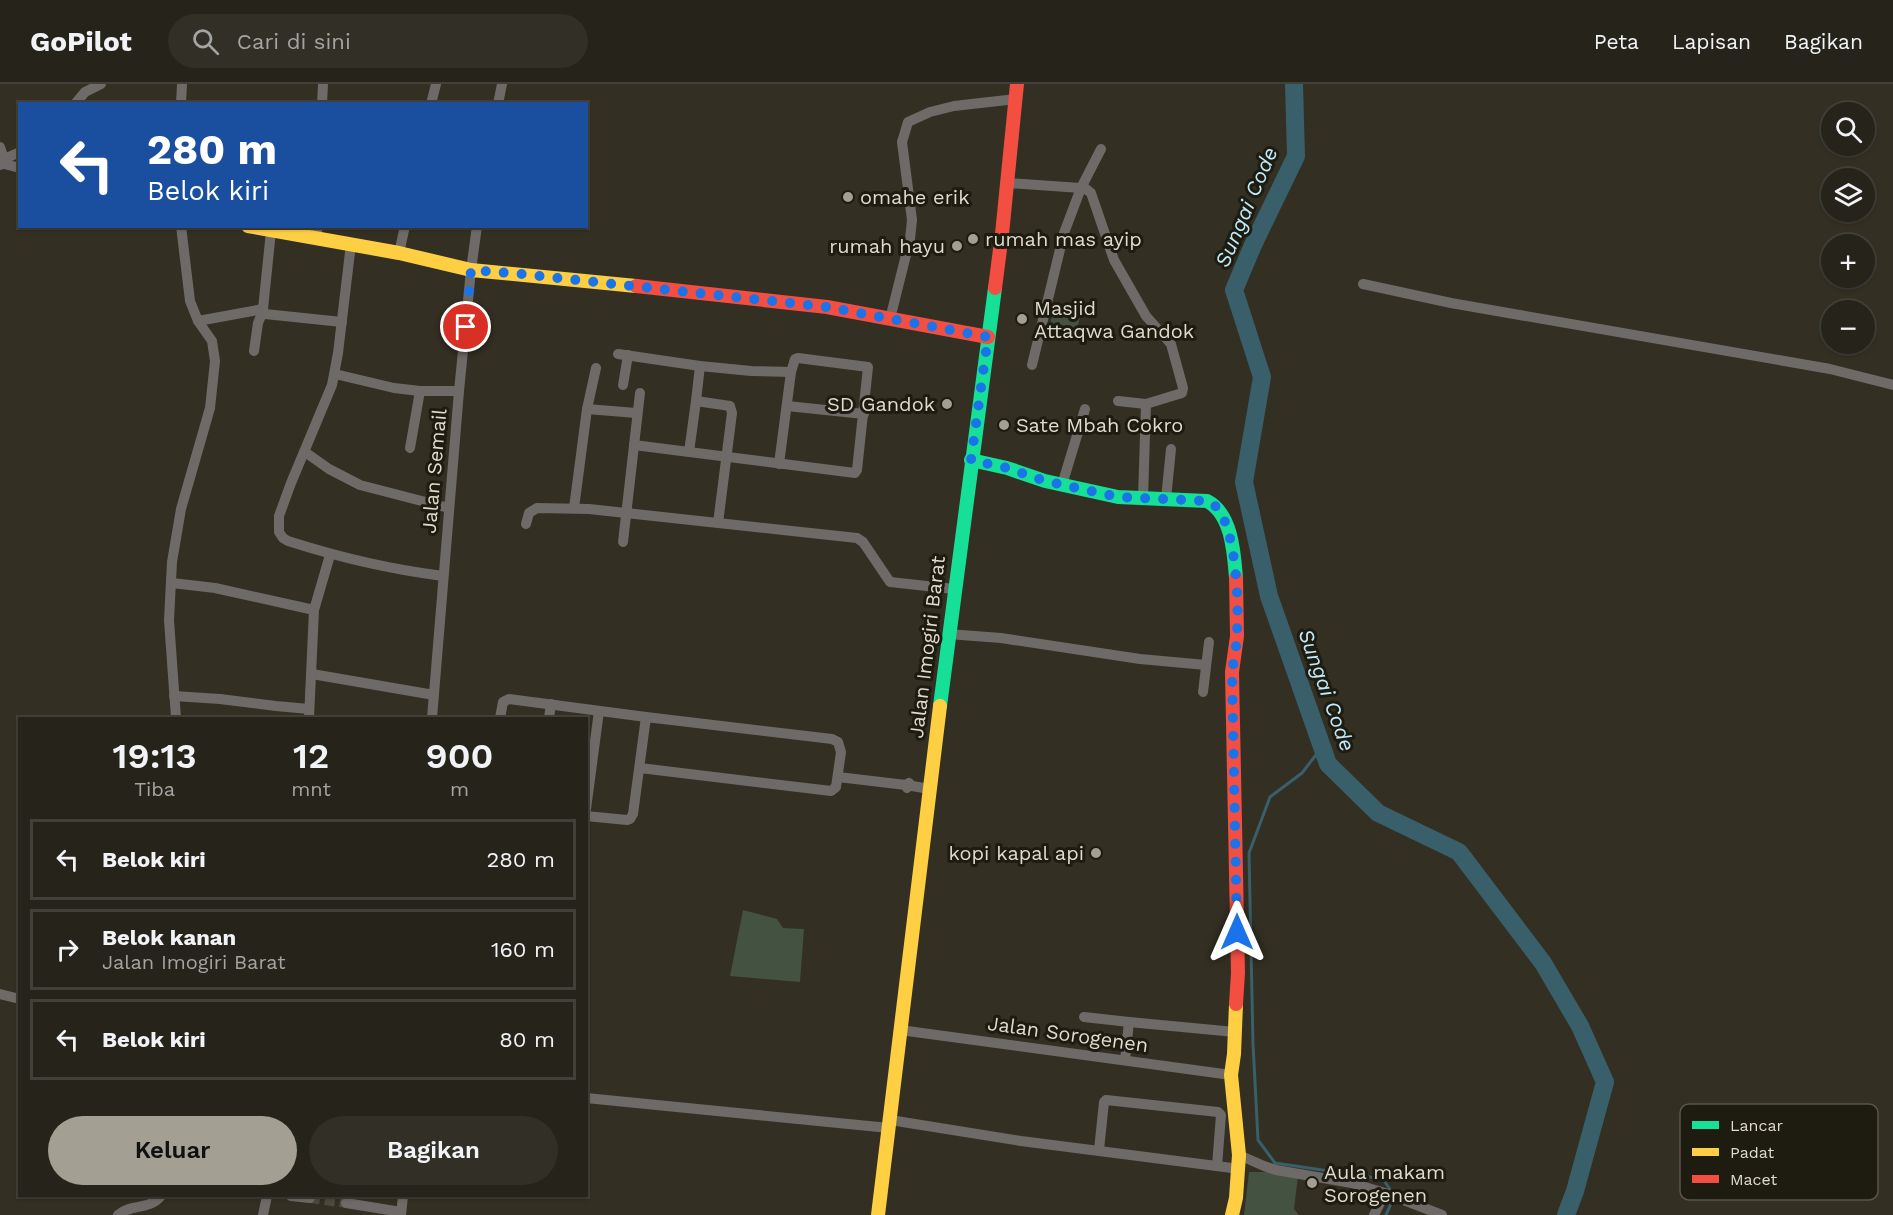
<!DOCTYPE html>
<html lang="id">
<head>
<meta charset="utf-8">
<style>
  body { margin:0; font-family:"Work Sans",sans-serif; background:#322f27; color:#f1f3f6; height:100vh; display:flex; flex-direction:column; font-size:22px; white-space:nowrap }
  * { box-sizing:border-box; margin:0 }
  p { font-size:20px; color:#a4a4a2 }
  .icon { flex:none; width:33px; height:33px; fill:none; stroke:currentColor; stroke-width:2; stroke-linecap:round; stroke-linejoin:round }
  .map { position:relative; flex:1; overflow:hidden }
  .panel { position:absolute; left:18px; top:633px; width:570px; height:480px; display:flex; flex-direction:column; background:#26231a; border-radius:0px; box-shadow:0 2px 4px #0004,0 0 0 2px #424039 }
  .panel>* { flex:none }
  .banner { position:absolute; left:18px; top:18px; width:570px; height:126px; border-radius:0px; box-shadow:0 2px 4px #0004,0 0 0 2px #424039; background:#1a4fa0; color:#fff; overflow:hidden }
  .buttons { position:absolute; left:1821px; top:18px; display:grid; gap:12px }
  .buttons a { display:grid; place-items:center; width:54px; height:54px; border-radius:50%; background:#26231a; box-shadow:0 2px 4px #0004,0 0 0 2px #424039; font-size:30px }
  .pin { position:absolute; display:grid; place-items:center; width:51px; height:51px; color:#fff; margin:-26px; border:3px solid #fff; border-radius:50%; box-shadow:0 2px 6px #0007 }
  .me { position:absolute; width:66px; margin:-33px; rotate:0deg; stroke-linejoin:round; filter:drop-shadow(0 0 4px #0008) }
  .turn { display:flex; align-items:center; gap:21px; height:126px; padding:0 30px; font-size:27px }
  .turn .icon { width:78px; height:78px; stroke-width:2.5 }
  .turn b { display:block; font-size:42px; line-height:51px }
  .eta { display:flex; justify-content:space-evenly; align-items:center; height:102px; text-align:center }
  .eta b { font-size:36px; font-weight:600; line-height:42px }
  .primary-button { display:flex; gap:12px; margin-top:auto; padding:12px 30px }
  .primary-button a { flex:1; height:69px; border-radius:36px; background:#a39f92; color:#111; font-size:24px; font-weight:600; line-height:69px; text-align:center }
  .primary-button a+a { background:#322f27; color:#f1f3f6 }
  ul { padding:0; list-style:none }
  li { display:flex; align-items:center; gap:18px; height:81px; margin:0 12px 9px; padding:0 18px; border:3px solid #424039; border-radius:0px }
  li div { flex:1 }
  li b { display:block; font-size:22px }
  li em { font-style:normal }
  header { display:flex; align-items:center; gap:36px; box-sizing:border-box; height:84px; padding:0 30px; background:#26231a; border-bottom:2px solid #424039 }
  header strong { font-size:28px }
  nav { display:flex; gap:33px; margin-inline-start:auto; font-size:21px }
  .search { width:420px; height:54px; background:#322f27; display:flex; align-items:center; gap:15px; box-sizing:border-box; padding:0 21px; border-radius:33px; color:#a4a4a2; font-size:22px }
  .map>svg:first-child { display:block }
</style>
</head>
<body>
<header>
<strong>GoPilot</strong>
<div class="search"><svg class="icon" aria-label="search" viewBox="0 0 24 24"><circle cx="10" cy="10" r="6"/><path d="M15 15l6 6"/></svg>Cari di sini</div>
<nav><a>Peta</a><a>Lapisan</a><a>Bagikan</a></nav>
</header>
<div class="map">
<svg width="1893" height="1131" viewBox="0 0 1893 1131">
  <rect width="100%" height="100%" fill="#332f22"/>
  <g fill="#435241">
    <path d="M1055,222L1081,228L1075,255L1048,246Z"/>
    <path d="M743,826L777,835L783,844L804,845L800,898L730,892Z"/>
    <path d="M1249,1088H1273L1298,1092L1294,1125L1299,1131H1244Z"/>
  </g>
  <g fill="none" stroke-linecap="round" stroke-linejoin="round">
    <g stroke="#395f6b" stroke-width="3">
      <path d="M1322,663L1302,689L1270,713L1249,769L1253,960L1258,1056L1275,1079L1383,1095L1391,1107"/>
      <path d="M1386,1131L1393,1115"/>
    </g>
    <path stroke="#395f6b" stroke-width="18" d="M1294,0L1296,72L1253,161L1234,206L1262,293L1244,398L1269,512L1328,680L1378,729L1459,768L1543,879L1580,942L1605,998L1575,1107L1566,1131"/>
    <path stroke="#4d493c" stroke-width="10" stroke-dasharray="10 5" stroke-linecap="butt" d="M310,1114L346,1119"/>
    <g stroke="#6e6a67" stroke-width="10">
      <path d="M75,20L85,8L101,0"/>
      <path d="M181,20L182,0"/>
      <path d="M322,20L323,0"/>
      <path d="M431,20L436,0"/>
      <path d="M498,20L502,0"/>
      <path d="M0,63L4,75L0,81"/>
      <path d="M4,75L20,68"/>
      <path d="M1,79L20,84"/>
      <path d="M1007,99L1081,104L1086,105L1091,109L1114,176L1146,232L1171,260L1183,304L1182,309L1146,320L1118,317"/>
      <path d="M271,147L263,225L265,230L342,238"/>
      <path d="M317,155V142"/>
      <path d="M351,160L338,269L332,301L291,399L279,432V448L283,454L288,457C341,474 388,485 443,492"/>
      <path d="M399,169L405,142"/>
      <path d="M1363,200L1451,219L1830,285L1893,301"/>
      <path d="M890,235L910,155L912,136L902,58L908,38L930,28L954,22L1016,15"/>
      <path d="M198,237L263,225"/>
      <path d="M254,267L258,239L263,227"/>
      <path d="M618,270L700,282L751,287L791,288L795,275L798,274L868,283L857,386L855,389L634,361"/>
      <path d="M1032,281L1064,149L1081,104L1101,65"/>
      <path d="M335,290L394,304L420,307H459"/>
      <path d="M623,301L628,271"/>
      <path d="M696,317L700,282"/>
      <path d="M787,322L864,330"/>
      <path d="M587,325L636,329"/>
      <path d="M410,364L420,307"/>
      <path d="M305,368L329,385L360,401L449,424"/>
      <path d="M689,368L696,317L730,322L732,329L718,439"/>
      <path d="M779,380L791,288"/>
      <path d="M1062,401L1085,325"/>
      <path d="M1143,414L1146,320"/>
      <path d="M1166,415L1171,365"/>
      <path d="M574,424L587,325L596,284"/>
      <path d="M526,440L529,429L537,424L589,425L857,454L863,458L890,498L954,505"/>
      <path d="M623,458L640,309"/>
      <path d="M172,499L215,504L314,526"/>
      <path d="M948,550L1001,554L1140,575L1206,581"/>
      <path d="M312,590L434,611"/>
      <path d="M1203,608L1209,558"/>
      <path d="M174,612L220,615L276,622L309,625"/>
      <path d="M176,634L169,536L172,478L181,425L210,324L215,277L212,257L198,237L190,217L181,142"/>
      <path d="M309,634L314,526L330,471"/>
      <path d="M432,634L459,307L471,186L477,142"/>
      <path d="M500,634L503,618L509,615L646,633"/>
      <path d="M549,634L551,620"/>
      <path d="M838,693L906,701"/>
      <path d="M907,704L906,701L909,699L912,702L930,705"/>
      <path d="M586,725L599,627"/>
      <path d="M586,732L627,736L630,735L633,730L646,633L832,655L838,658L841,668L836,703L831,707L640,684"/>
      <path d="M0,910L20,915"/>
      <path d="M1084,933L1129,938L1125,976"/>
      <path d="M1129,938L1235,948"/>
      <path d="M900,946L1231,991"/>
      <path d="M586,1014L889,1044"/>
      <path d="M890,1036L1021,1057L1232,1084"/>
      <path d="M1099,1066L1104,1018L1106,1016L1218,1028L1221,1031L1217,1082"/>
      <path d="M1239,1071L1264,1082L1276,1086L1352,1099L1388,1110L1442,1131"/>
      <path d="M291,1112L310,1114"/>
      <path d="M346,1119L401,1128"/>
      <path d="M118,1131C132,1119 148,1127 161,1112"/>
      <path d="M263,1131L267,1112"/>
      <path d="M401,1131L403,1112"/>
      <path d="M1374,1131L1385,1109"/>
    </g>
    <g stroke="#16e098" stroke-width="14">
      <path d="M971,376L1007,384L1045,397L1118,413L1207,417C1232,430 1234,469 1236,494"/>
      <path d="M940,622L995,204"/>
    </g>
    <g stroke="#ffcf43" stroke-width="14">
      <path d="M248,142L399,169L471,186L636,202"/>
      <path d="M878,1131L940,622"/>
      <path d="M1232,1131L1236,1114L1239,1071L1231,991L1234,970L1236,920"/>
    </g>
    <g stroke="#f24e42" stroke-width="14">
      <path d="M636,202L827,223L988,253"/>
      <path d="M995,204L1002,150L1017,0"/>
      <path d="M1236,494L1237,552L1232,588L1238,889L1236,920"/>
    </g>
  </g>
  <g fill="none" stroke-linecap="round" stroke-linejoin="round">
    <path stroke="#1a73e8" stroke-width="10" stroke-dasharray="0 18" d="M466,243L471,186L521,190L827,223L988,253L971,376L1007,384L1045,397L1118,413L1207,417C1211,419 1215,421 1218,425C1236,448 1239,518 1237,547C1237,561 1234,575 1232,588L1237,848"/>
  </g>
  <g fill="#a39f92" stroke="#1e1b11" stroke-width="2">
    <circle cx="848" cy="113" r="6"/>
    <circle cx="973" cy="155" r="6"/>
    <circle cx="957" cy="162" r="6"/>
    <circle cx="1022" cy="235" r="6"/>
    <circle cx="947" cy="320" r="6"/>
    <circle cx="1004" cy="341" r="6"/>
    <circle cx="1096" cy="769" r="6"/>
    <circle cx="1312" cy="1099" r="6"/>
  </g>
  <g text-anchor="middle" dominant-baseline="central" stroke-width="6" stroke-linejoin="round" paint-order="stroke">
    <g font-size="20" fill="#dfdbce" stroke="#1e1b11" text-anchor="start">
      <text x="860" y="113">omahe erik</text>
      <text x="985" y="155">rumah mas ayip</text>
      <text x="945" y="162" text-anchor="end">rumah hayu</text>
      <text x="1034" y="224">Masjid<tspan x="1034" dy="23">Attaqwa Gandok</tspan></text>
      <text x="935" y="320" text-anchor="end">SD Gandok</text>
      <text x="1016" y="341">Sate Mbah Cokro</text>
      <text x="1084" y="769" text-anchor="end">kopi kapal api</text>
      <text x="1324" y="1088">Aula makam<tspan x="1324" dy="23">Sorogenen</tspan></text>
    </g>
    <g font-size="20" fill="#dfdbce" stroke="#1e1b11">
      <text transform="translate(434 387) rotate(-85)">Jalan Semail</text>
      <text transform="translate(927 563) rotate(-83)">Jalan Imogiri Barat</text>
      <text transform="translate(1068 950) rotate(8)">Jalan Sorogenen</text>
    </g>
    <g font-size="21" font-style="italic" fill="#c0ebfa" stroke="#1e1b11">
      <text transform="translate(1246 123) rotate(-67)">Sungai Code</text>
      <text transform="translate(1327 606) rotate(70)">Sungai Code</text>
    </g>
  </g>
  <rect x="1680" y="1020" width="198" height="96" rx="9" fill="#1e1b11" stroke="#58554a" stroke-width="1.5"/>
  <rect x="1692" y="1037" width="27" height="8" fill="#16e098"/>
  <rect x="1692" y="1064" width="27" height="8" fill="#ffcf43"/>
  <rect x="1692" y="1091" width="27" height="8" fill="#f24e42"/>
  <g font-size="16" fill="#dfdbce">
    <text x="1730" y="1047">Lancar</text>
    <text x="1730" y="1074">Padat</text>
    <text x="1730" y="1101">Macet</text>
  </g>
</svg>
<div class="buttons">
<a><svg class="icon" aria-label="search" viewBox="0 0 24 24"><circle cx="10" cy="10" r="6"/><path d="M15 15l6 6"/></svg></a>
<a><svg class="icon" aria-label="layers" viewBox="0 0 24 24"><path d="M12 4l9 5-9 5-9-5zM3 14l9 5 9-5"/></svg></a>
<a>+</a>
<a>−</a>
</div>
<div class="pin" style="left:466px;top:243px;background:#d93025"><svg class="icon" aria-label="arrive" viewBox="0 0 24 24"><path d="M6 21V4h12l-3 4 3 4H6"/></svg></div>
<svg class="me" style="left:1237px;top:848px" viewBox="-20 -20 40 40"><path d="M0-17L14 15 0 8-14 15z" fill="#1a73e8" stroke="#fff" stroke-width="4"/></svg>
<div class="banner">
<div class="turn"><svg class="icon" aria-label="left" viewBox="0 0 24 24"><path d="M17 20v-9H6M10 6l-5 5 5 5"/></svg><div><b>280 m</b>Belok kiri</div></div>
</div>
<section class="panel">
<div class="eta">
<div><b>19:13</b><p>Tiba</p></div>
<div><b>12</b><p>mnt</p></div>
<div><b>900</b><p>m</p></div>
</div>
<ul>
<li><svg class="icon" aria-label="left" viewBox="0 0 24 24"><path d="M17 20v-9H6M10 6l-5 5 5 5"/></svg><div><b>Belok kiri</b></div><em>280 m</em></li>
<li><svg class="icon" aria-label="right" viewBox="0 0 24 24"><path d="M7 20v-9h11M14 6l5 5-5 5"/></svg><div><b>Belok kanan</b><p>Jalan Imogiri Barat</p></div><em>160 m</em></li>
<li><svg class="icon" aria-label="left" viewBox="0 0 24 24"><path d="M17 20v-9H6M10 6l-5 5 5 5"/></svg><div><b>Belok kiri</b></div><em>80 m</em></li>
</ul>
<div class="primary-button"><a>Keluar</a><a>Bagikan</a></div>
</section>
</div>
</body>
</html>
